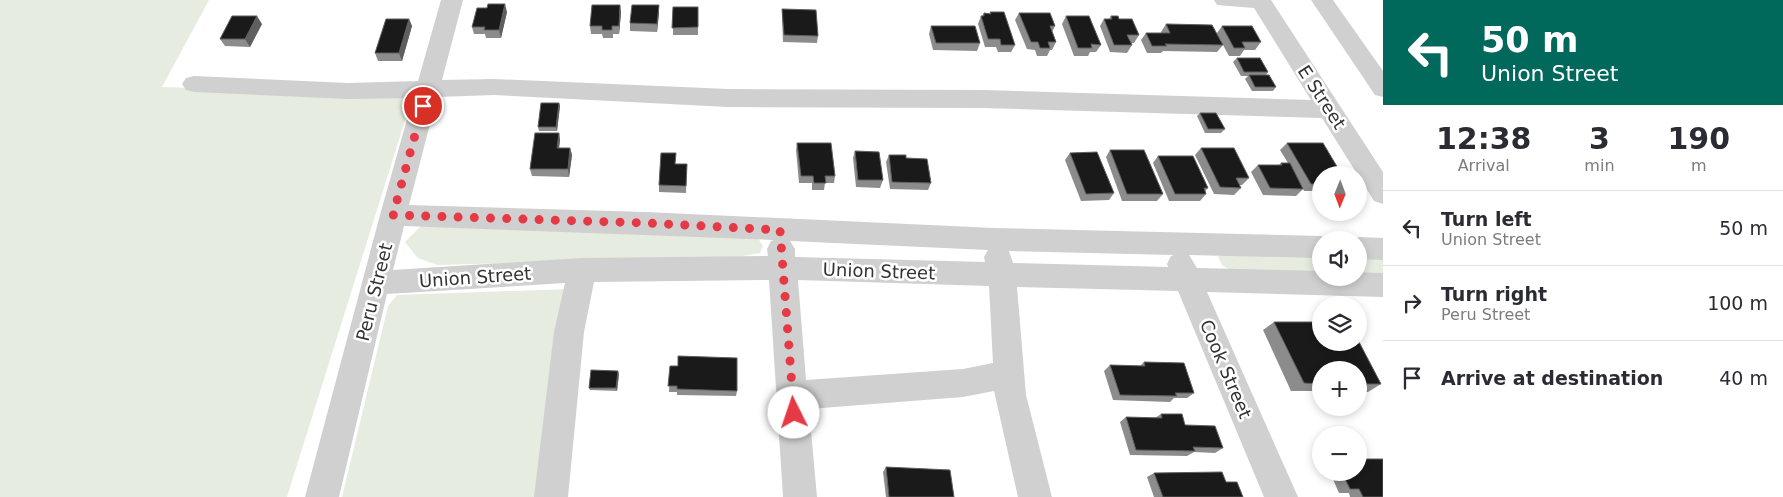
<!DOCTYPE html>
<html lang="en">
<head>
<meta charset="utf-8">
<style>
  body { margin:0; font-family:"DejaVu Sans",sans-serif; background:#f7f7f7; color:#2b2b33; height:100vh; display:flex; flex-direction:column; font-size:19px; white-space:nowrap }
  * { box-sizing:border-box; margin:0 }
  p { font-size:16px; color:#7c7c81 }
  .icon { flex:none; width:28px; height:28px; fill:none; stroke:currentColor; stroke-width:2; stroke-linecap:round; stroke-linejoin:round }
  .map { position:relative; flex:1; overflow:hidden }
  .details { display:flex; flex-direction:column; background:#fff; width:400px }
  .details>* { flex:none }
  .banner { background:#00695c; color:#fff; overflow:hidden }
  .needle { width:32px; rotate:181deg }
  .fabs { position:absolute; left:1312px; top:166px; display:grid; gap:10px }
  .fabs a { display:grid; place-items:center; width:55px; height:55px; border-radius:50%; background:#fff; box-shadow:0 2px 8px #0003; font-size:25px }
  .pin { position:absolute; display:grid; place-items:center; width:42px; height:42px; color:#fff; margin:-21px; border:2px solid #fff; border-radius:50%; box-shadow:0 1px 5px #0007 }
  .me { position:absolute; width:55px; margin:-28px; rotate:356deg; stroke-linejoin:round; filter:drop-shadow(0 0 4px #0008) }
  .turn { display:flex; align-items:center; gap:18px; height:105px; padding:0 15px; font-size:22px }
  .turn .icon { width:65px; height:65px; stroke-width:2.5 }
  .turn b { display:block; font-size:35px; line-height:42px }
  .eta { display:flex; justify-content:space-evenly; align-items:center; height:85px; text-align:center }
  .eta b { font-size:30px; font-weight:800; line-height:35px }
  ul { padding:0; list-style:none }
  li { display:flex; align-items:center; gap:15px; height:75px; padding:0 15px; border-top:1px solid #e1e1e2 }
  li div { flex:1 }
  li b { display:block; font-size:19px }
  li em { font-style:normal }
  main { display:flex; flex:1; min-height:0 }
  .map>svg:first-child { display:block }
</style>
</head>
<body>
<main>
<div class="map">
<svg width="1383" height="497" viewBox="0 0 1383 497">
  <rect width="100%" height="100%" fill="#fff"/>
  <g fill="#e6ecdf">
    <path d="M0,0H209L162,87L413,95L287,497H0Z"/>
    <path d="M423,224L758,238L763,246L760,253L737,257L437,265L418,258L405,242Z"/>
    <path d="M1223,252L1321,254V272L1230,270L1222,265L1218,257Z"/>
    <path d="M1359,255H1375L1383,259V273L1359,272Z"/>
    <path d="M569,289L538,497H342L388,306L397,295Z"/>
  </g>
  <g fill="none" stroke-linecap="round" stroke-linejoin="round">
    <g fill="#d0d0d0" fill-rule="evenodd">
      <path d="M441,0H463L442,80L494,79L728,89L983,90L1311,100L1254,8L1217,5L1214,0H1271L1383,172V204L1374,201L1322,118L983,108L728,107L494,95L437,97L409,205L646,212L994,228L1321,236L1331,240H1321V258L1189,255L1197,268L1321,271V278H1359V272L1383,273V297L1207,292L1298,497H1264L1178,291L1017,287L1026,395L1052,497H1018L994,391L963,397L809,409L817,497H783L769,280L594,282L584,332L568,497H534L554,332L565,283L387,294L339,497H305L380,215L413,98L348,99L194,92L186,90L182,84L186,78L194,76L348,83L418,81ZM404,226L774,240L771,241L767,249L768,256L582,258L393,270ZM790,241L988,250L984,257L985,262L795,257V249ZM1009,251L1174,255L1171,256L1167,264L1168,267L1013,263ZM798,280L989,286L993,363L963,369L806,380Z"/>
      <path d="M1311,0H1333L1383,71V97L1375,95Z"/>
      <path d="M1359,237L1383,238V260L1359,259V240H1349Z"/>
    </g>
  </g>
  <g fill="#8c8c8c">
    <path d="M620,5L621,13L619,34H613V38H603L602,34H591L590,26Z"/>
    <rect x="673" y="7" width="25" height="28"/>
    <path d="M782,9L818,36L817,43L783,42L782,17Z"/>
    <path d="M507,12L501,38H486L485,34H474L472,27Z"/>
    <path d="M990,12L1015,45L1011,52H998L996,47H985L978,24L981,16H982L984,13L990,14Z"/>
    <path d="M659,13L657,32L630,31V23Z"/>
    <path d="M1019,13L1055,26L1052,32L1056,42L1052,50H1050L1047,56H1037L1035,50L1027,49L1015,20Z"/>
    <path d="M1066,16L1101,45L1096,52H1090L1088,56H1074L1062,24Z"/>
    <path d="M1111,16L1119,19L1139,35L1134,43H1131L1132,45L1127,53L1110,52L1100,26L1104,19H1109Z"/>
    <path d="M409,19L412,26L402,61H378L375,53Z"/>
    <path d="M262,24L250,47L225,46L220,39Z"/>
    <path d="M1166,24L1217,33L1222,26L1261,42L1255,50H1244L1240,56H1229L1223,45L1217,52L1163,51L1161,53H1147L1141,40L1146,33H1161V32Z"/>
    <path d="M931,26L980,43L977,51L933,50L929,34Z"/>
    <path d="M1237,58L1268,72L1266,75L1276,87L1273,91H1252L1245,79L1248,76H1241L1233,62Z"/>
    <path d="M559,103L560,106L557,131H539L538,127Z"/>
    <path d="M1200,113L1225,129L1221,133H1205L1197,116Z"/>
    <path d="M559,133L560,140L559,148H570L572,155L569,177L532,176L530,169Z"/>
    <path d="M797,143L835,176L834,183H825L824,190H812V183H799L796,150Z"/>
    <path d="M1287,143L1321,175V199H1319L1314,191H1304L1303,189L1296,196L1263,195L1251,172L1258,165H1279L1281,163H1288L1280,150Z"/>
    <path d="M1201,148L1249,178L1242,185H1239L1241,188L1234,195L1214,194L1195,155Z"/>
    <path d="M1110,150L1163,194L1157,201H1122L1106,157Z"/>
    <path d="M855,151L883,180L880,188L856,187L853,158Z"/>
    <path d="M1070,153L1114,193L1109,200L1081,201L1065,160Z"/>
    <path d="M889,155L906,158L931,183L928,190L890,189L886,162Z"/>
    <path d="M1158,156L1208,188L1205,191L1206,194L1200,201H1169L1153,163Z"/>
    <path d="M676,164H687L686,193L659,192V185Z"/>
    <path d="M1274,322H1321V342H1359L1381,384L1368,392H1359V370H1321V391H1291L1263,330Z"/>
    <path d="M1144,362L1194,393L1187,398H1174L1170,402L1113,400L1104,371L1110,365L1140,366Z"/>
    <path d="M670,366L737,391L736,396L677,395V392H669Z"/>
    <path d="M619,374L617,391L590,390L589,388Z"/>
    <path d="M1161,414L1185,425L1223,448L1215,453L1194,452L1187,456L1130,455L1120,422L1126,417L1155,418Z"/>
    <path d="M886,467L954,497H886L883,472Z"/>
    <path d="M1339,472H1359L1383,497H1350L1349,493H1339L1332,477L1340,474Z"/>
    <path d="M1154,473L1226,482L1243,497H1154L1147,477Z"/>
  </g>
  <g fill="#5f5f5f">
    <path d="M505,4L507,12L501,38L499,30Z"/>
    <path d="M620,5L621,13L619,34V26Z"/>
    <path d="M659,5V13L657,32V24Z"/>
    <path d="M257,16L262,24L250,47L245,39Z"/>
    <path d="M409,19L412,26L402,61L399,53Z"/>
    <path d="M559,103L560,106L557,131L556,127Z"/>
    <path d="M559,133L560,140L558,155L557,148Z"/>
    <path d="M570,148L572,155L569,177L568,169Z"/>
    <path d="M618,371L619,374L617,391L616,388Z"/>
  </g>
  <g fill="#1a1a1a" stroke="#5f5f5f">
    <path d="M488,4H505L499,30H484L485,27H472L477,8H487Z"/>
    <path d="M592,5H620L619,26H612V30H602V26H590Z"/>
    <path d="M632,5H659L657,24L630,23Z"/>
    <path d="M673,7H698V27L672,28Z"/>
    <path d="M782,9L816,10L818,36L784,35Z"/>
    <path d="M990,12H1004L1015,45H1001L1000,39H988L981,16H984V13L991,14Z"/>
    <path d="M1019,13H1050L1055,26H1050L1056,42H1048L1050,48H1040L1038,42H1031Z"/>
    <path d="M232,16H257L245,39H220Z"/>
    <path d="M1066,16H1089L1101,45L1091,44L1092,48H1078Z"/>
    <path d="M1111,16H1118L1119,19H1132L1139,35H1127L1132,45H1114L1104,19H1112Z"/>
    <path d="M386,19H409L399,53H375Z"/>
    <path d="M1166,24L1212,25L1223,45L1165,44L1167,46H1152L1146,33H1170Z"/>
    <path d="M931,26H975L980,43H936Z"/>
    <path d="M1222,26H1252L1261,42H1242L1245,48H1234Z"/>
    <path d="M1237,58H1260L1268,72H1244Z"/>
    <path d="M1249,75H1269L1276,87H1255Z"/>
    <path d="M541,103H559L556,127H538Z"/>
    <path d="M1200,113H1216L1225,129H1208Z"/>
    <path d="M535,133H559L557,148H570L568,169H530Z"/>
    <path d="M797,143H831L835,176H825L826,183H814L813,176H801Z"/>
    <path d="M1287,143H1323L1342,175H1321V184H1311Z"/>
    <path d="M1201,148H1234L1249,178H1236L1241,188L1220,187Z"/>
    <path d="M1110,150H1144L1163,194H1127Z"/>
    <path d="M855,151L879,152L883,180H858Z"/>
    <path d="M1097,152L1114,193L1086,194L1070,153Z"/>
    <path d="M661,153H676L675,164H687L686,186L659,185Z"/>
    <path d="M889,155H906V158L927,159L931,183L892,182Z"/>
    <path d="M1158,156H1193L1208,188H1204L1206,194H1175Z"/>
    <path d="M1281,163H1290L1303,189L1270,188L1258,165H1282Z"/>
    <path d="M1274,322H1321V342H1359L1381,384H1359V370H1321V384L1304,383Z"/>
    <path d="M678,356L737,358V391L677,389V386H668L670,366H678Z"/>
    <path d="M1144,362L1184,363L1194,393H1175L1177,396L1120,395L1110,365L1145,366Z"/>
    <path d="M591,370L618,371L616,388H589Z"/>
    <path d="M1161,414H1182L1185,425L1215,426L1223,448L1193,447L1195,451L1136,450L1126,417L1162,418Z"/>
    <path d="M1359,459H1383V497H1363L1359,489H1350L1342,473L1359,472Z"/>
    <path d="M886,467L950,470L954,497H889Z"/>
    <path d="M1222,472L1226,482H1237L1243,497H1163L1154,473Z"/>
  </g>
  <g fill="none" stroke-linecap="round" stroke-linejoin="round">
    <path stroke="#e63946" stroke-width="9" stroke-dasharray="0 16.2" d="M423,106L393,215L646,223L780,230L794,413"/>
  </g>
  <g text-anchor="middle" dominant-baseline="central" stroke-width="5" stroke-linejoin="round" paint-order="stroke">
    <g font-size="18" fill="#333" stroke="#fff">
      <text transform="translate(1322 97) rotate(57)">E Street</text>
      <text transform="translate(879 271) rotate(2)">Union Street</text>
      <text transform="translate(475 277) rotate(-4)">Union Street</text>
      <text transform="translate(374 292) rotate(-76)">Peru Street</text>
      <text transform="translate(1226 369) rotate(67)">Cook Street</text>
    </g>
  </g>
</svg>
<div class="fabs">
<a><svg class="needle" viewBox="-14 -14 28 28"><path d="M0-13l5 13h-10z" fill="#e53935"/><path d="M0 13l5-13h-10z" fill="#7c7c81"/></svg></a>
<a><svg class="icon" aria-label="sound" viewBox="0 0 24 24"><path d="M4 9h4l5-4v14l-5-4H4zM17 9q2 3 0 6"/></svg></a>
<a><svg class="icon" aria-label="layers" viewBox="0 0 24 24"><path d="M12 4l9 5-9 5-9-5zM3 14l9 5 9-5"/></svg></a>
<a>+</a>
<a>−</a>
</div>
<div class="pin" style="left:423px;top:106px;background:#d93025"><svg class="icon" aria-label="arrive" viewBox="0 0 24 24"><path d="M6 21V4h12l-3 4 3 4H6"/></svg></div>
<svg class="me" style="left:794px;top:413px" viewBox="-20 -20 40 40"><circle r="19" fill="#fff"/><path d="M0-13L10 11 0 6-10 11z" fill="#e63946"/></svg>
</div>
<section class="details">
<div class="banner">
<div class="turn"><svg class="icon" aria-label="left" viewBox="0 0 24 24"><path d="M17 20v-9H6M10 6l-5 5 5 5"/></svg><div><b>50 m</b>Union Street</div></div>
</div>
<div class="eta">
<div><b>12:38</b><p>Arrival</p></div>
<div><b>3</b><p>min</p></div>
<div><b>190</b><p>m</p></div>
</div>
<ul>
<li><svg class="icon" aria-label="left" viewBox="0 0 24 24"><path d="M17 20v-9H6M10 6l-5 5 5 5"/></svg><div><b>Turn left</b><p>Union Street</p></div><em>50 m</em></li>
<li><svg class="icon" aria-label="right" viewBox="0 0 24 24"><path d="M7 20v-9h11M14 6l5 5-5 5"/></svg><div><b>Turn right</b><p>Peru Street</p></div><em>100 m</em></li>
<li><svg class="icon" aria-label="arrive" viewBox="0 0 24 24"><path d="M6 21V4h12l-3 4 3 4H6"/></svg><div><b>Arrive at destination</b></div><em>40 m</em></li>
</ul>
</section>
</main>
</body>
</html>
